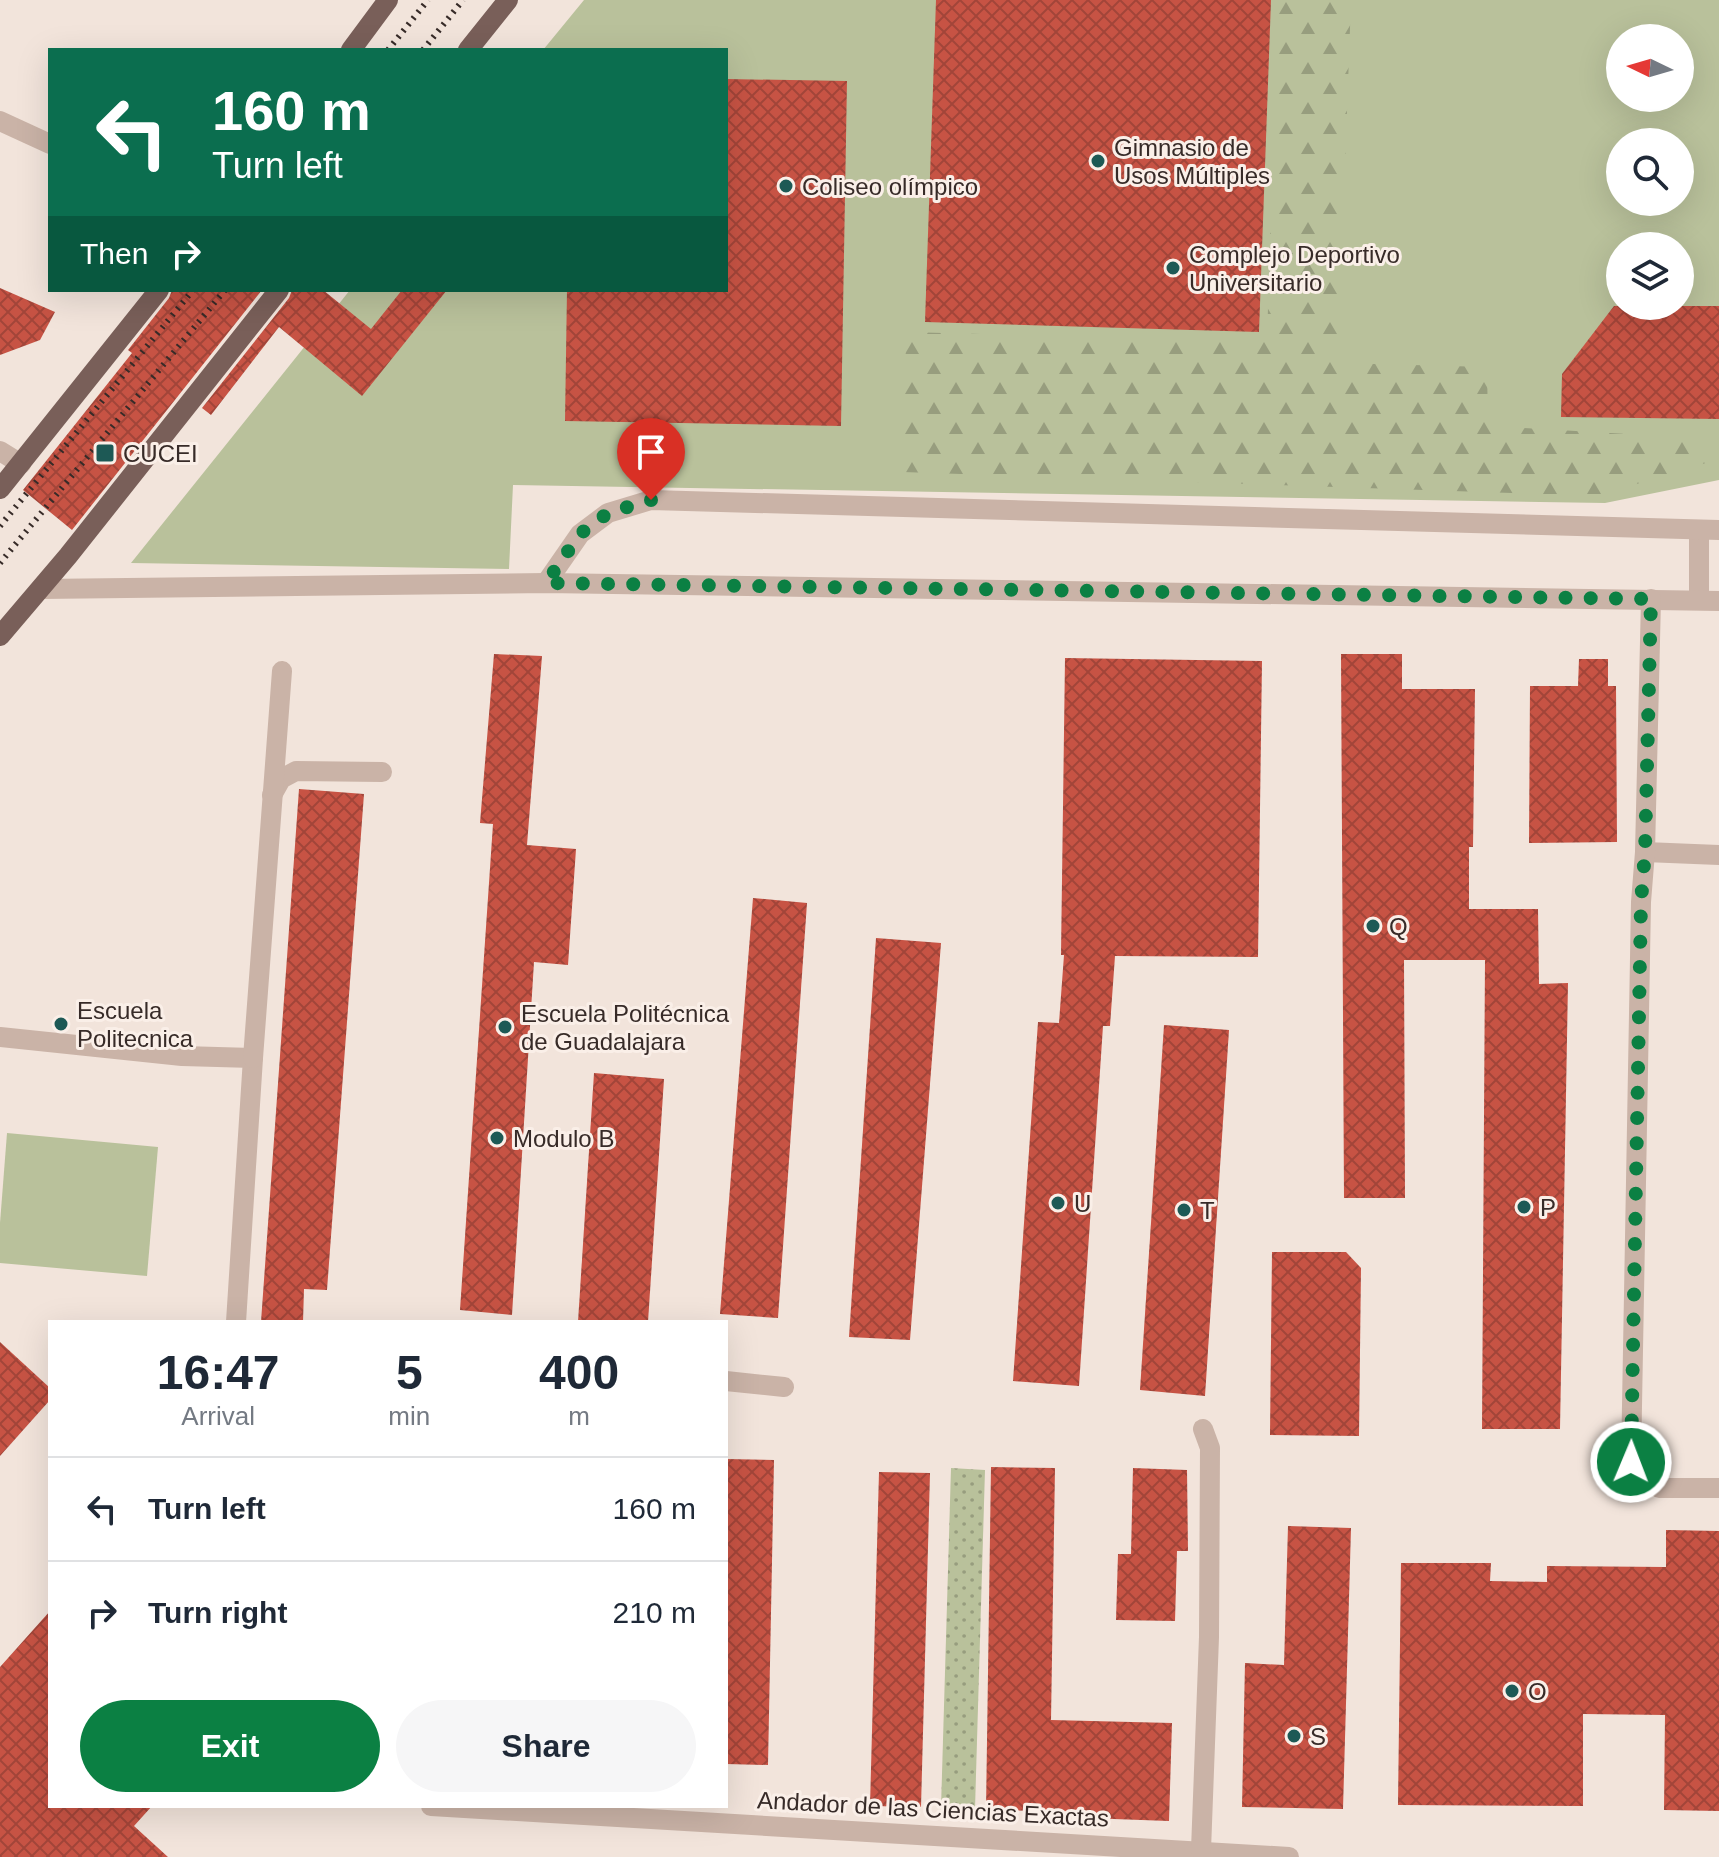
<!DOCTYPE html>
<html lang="en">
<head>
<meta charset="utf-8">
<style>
  body { margin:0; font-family:Helvetica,sans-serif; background:#f6f6f7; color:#1f2937; height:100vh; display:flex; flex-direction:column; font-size:30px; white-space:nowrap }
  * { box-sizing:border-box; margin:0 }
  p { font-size:26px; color:#747a83 }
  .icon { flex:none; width:44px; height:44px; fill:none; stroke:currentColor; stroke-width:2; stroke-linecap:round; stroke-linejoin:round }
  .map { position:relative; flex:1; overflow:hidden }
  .side { position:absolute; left:48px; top:1320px; width:680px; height:488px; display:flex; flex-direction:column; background:#fff; border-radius:0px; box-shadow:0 8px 32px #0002 }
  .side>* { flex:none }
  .guide { position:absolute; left:48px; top:48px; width:680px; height:244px; border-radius:0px; box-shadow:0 8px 32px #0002; background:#0b6e4f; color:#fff; overflow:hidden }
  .needle { width:52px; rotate:275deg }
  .controls { position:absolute; left:1606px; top:24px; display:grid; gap:16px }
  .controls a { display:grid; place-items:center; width:88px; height:88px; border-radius:50%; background:#fff; box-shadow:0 8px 32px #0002; font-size:40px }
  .pin { position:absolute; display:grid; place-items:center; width:68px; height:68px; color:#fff; margin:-82px -34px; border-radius:50% 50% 50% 0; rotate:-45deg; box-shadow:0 0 8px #0007 }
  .pin .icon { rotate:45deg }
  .me { position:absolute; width:88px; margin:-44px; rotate:1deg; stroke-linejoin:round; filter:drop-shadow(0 0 6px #0008) }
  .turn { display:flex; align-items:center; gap:28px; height:168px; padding:0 32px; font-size:36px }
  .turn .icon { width:104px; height:104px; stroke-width:2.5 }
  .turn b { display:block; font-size:56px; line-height:68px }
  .then { display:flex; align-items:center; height:76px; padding:0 32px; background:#0003; gap:16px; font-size:30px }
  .eta { display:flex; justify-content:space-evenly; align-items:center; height:136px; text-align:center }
  .eta b { font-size:48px; font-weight:800; line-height:56px }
  .action { display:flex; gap:16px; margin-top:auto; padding:16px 32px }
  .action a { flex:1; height:92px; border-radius:48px; background:#0b8043; color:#fff; font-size:32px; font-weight:800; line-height:92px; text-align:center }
  .action a+a { background:#f6f6f7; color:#1f2937 }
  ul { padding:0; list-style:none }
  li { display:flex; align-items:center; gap:24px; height:104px; padding:0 32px; border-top:2px solid #e0e1e3 }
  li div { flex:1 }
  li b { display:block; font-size:30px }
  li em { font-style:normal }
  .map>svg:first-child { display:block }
</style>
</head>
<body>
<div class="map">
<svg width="1719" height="1857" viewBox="0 0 1719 1857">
  <defs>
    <pattern id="forest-firs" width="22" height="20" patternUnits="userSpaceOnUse" patternTransform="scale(2)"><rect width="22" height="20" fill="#b9c19b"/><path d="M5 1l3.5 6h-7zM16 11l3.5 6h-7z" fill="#979d7e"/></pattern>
    <pattern id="garden-dots" width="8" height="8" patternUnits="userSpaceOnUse" patternTransform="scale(2)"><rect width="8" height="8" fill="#b9c19b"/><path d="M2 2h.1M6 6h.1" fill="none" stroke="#979d7e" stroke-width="1.8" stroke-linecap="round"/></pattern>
    <pattern id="building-cross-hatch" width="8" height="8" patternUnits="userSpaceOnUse" patternTransform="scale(2)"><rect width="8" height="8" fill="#c75344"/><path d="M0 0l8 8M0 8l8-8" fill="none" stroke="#a24539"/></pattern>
  </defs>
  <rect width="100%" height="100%" fill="#f2e4db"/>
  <g fill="#b9c19b" fill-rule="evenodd">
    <path d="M584,0H1719V480L1605,503L513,485L509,569L131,563L350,290H726V50H543ZM1620,38H1680V98H1620ZM1620,142H1680V202H1620ZM1620,246H1680V306H1620Z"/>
    <path d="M7,1133L158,1147L147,1276L0,1263V1223Z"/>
  </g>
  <path fill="url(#forest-firs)" d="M1277,0H1351L1338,363L1487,367L1488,426L1713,439L1719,459L1597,496L903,472L906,332L1267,342Z"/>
  <path fill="url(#garden-dots)" d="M951,1468L985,1470L975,1809L941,1808Z"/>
  <g fill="url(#building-cross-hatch)">
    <path d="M936,0H1271L1259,332L925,322Z"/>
    <path d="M726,79L847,81L841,426L565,421L567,290H726Z"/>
    <path d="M0,288L55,312L40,340L0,355Z"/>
    <path d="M172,290H262L72,530L23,490L132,353L128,350L169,298Z"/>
    <path d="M292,290H323L371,329L402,290H447L362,396L279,327L211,415L202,408L289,298Z"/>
    <path d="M1614,306H1719V419L1561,417L1562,374Z"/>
    <path d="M494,654L542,656L527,845L576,849L568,965L534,962L512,1315L460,1310L493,824L480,823Z"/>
    <path d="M1341,654H1402V689H1475L1473,847H1469V909H1538L1539,984L1568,983L1560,1429H1482L1485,960H1404L1405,1198H1344Z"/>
    <path d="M1065,658L1262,661L1258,957L1115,956L1110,1026H1103L1079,1386L1013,1381L1038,1022L1059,1023L1064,955H1061Z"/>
    <path d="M1579,659H1608V686H1616L1617,842L1529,843L1530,686H1578Z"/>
    <path d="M299,789L364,794L327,1290L304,1289L303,1322H261Z"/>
    <path d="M753,898L807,903L778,1318L720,1314Z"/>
    <path d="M876,938L941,943L910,1340L849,1337Z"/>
    <path d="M1164,1025L1229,1030L1205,1396L1140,1390Z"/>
    <path d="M594,1073L664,1079L648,1322H578Z"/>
    <path d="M1272,1252H1346L1361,1268L1359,1436L1270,1435Z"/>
    <path d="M0,1342L50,1388V1400L0,1456Z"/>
    <path d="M726,1459L774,1460L768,1765L726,1764Z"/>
    <path d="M991,1467L1055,1468L1051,1720L1172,1723L1169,1821L1086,1818V1812L986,1810Z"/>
    <path d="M1133,1468L1187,1470L1188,1551H1177L1175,1621L1116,1620L1118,1554H1131Z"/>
    <path d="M879,1472L930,1473L921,1807L870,1806Z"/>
    <path d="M1288,1526L1351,1528L1343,1809L1242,1807L1245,1663L1284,1665Z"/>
    <path d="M1666,1530L1719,1531V1811L1664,1810L1665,1715L1583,1714V1806L1398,1805L1401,1563H1491L1490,1581L1547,1582V1566L1666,1567Z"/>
    <path d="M50,1611V1806H152L134,1826L168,1857H0V1667Z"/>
  </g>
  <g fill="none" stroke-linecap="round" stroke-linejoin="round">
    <g stroke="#cab3a7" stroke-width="20">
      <path d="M1699,531V600"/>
      <path d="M546,583L580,534L608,513L651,500L1719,530"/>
      <path d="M41,589L546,583L1719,601"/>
      <path d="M272,795L281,779L296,771L382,772"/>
      <path d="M1645,852L1719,855"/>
      <path d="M0,1037L182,1056L253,1058L236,1322"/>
      <path d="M253,1058L282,671"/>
      <path d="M726,1381L784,1387"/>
    </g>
    <g stroke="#cab3a7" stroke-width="20">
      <path d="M0,121L50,144"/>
      <path d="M0,451L21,464"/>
      <path d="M1651,599L1645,852L1641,902L1631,1462L1659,1488H1719"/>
      <path d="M431,1806L1289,1857"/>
      <path d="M1201,1850L1209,1637L1210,1448L1203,1429"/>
    </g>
    <g stroke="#795f59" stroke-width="20">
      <path d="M351,50L388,0"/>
      <path d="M468,50L508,0"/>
      <path d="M0,489L159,290"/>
      <path d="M0,636L68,556L279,290"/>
    </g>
    <g stroke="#372b28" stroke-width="6" stroke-dasharray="2 6" stroke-linecap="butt">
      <path d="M388,50L428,0"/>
      <path d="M423,50L463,0"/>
      <path d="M0,526L193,290"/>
      <path d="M0,563L225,290"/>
    </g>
  </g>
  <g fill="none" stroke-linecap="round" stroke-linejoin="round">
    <path stroke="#0b8043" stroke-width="14" stroke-dasharray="0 25.2" d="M651,500L608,513L580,534L546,583L1651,599L1645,852L1641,902L1631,1462"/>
  </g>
  <g fill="#1d5955" stroke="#faefe8" stroke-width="3">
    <circle cx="1098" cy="161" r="8"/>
    <circle cx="786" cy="186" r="8"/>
    <circle cx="1173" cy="268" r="8"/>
    <rect x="95" y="443" width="20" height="20" rx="4"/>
    <circle cx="1373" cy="926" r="8"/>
    <circle cx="61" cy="1024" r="8"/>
    <circle cx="505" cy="1027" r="8"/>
    <circle cx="497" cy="1138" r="8"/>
    <circle cx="1058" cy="1203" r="8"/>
    <circle cx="1524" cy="1207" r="8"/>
    <circle cx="1184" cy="1210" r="8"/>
    <circle cx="1512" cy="1691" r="8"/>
    <circle cx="1294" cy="1736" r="8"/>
  </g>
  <g text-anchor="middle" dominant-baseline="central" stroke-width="6" stroke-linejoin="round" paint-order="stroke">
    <g font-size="24" fill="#372b28" stroke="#faefe8" text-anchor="start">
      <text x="1114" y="147">Gimnasio de<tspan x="1114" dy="28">Usos Múltiples</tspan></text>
      <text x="802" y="186">Coliseo olímpico</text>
      <text x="1189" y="254">Complejo Deportivo<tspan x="1189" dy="28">Universitario</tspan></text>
      <text x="123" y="453">CUCEI</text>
      <text x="1389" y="926">Q</text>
      <text x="77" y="1010">Escuela<tspan x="77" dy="28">Politecnica</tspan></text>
      <text x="521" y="1013">Escuela Politécnica<tspan x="521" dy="28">de Guadalajara</tspan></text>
      <text x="513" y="1138">Modulo B</text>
      <text x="1074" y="1203">U</text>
      <text x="1540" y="1207">P</text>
      <text x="1200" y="1210">T</text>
      <text x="1528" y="1691">O</text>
      <text x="1310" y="1736">S</text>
    </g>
    <g font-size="24" fill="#372b28" stroke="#faefe8">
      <text transform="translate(933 1809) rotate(3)">Andador de las Ciencias Exactas</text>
    </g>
  </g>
</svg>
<div class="controls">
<a><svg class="needle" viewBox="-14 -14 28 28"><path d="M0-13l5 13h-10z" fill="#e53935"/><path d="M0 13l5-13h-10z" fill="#747a83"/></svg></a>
<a><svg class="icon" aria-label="search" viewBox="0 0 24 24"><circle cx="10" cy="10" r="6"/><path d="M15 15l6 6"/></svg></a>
<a><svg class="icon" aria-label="layers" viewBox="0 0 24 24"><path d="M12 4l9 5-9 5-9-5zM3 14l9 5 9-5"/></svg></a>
</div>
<div class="pin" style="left:651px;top:500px;background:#d93025"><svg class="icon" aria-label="arrive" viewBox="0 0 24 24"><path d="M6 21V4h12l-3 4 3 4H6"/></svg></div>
<svg class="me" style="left:1631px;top:1462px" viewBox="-20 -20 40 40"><circle r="17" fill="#0b8043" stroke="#fff" stroke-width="3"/><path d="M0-11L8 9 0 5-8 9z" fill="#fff"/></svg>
<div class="guide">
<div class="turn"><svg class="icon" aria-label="left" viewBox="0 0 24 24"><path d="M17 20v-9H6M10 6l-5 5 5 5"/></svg><div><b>160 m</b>Turn left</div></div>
<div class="then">Then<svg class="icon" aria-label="right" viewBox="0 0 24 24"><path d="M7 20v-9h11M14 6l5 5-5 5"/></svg></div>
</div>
<section class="side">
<div class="eta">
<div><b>16:47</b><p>Arrival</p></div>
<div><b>5</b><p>min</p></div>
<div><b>400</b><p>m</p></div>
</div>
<ul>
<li><svg class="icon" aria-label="left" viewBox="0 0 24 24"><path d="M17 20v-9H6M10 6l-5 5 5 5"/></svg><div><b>Turn left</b></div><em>160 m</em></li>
<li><svg class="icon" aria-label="right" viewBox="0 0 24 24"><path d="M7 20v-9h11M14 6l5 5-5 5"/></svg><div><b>Turn right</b></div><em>210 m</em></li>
</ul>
<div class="action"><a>Exit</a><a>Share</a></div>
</section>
</div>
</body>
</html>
